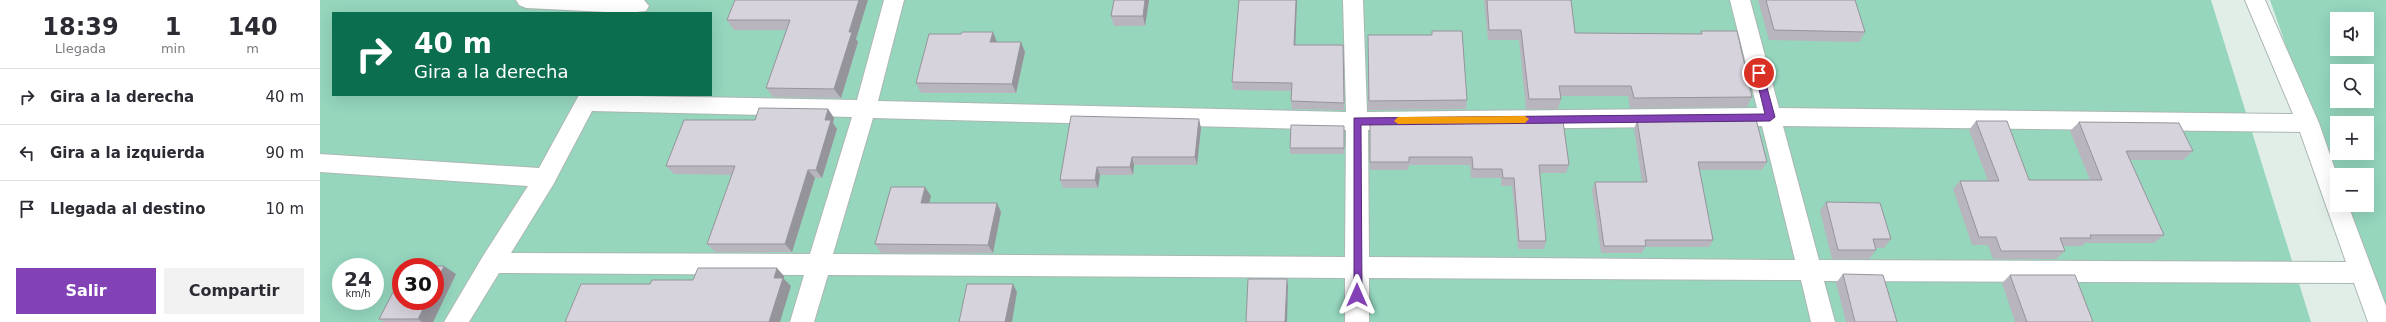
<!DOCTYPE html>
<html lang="es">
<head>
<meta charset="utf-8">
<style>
  body { margin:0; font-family:"DejaVu Sans",sans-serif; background:#f2f2f3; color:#2b2b33; height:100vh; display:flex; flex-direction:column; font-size:15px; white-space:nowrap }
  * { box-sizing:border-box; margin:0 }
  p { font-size:13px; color:#7c7c81 }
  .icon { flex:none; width:22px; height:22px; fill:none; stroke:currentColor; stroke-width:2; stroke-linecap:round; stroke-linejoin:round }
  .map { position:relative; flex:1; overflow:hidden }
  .side { display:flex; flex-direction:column; background:#fff; width:320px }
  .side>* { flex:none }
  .banner { position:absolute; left:12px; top:12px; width:380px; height:84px; border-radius:0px; box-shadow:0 4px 16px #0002; background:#0b6e4f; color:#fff; overflow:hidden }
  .tools { position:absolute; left:2010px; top:12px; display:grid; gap:8px }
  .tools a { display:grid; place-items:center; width:44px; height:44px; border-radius:0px; background:#fff; box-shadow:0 4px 16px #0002; font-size:20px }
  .speed { position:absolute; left:12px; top:258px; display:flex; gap:8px; font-size:20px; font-weight:700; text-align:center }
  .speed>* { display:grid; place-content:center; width:52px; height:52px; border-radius:50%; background:#fff; box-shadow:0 4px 16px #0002; line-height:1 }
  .speed small { font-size:10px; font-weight:400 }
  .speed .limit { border:6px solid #d22; background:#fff; color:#111 }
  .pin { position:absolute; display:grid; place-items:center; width:34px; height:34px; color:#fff; margin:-17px; border:2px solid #fff; border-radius:50%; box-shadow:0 1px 4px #0007 }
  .me { position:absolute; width:44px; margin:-22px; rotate:0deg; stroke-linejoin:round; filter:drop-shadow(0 0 3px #0008) }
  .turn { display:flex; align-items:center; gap:14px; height:84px; padding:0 16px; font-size:18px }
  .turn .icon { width:52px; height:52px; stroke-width:2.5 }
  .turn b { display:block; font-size:28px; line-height:34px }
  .eta { display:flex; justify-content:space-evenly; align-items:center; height:68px; text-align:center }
  .eta b { font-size:24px; font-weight:700; line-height:28px }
  .button { display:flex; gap:8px; margin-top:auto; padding:8px 16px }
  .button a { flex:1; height:46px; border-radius:0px; background:#8341b6; color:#fff; font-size:16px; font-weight:700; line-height:46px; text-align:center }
  .button a+a { background:#f2f2f3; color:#2b2b33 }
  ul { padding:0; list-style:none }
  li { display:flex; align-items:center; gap:12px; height:56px; padding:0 16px; border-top:1px solid #e1e1e2 }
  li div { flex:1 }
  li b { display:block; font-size:15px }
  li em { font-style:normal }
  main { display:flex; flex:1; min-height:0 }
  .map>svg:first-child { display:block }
</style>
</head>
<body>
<main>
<section class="side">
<div class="eta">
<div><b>18:39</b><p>Llegada</p></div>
<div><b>1</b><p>min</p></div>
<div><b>140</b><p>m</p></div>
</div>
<ul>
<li><svg class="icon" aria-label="right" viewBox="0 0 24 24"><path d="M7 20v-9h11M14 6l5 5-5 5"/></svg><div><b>Gira a la derecha</b></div><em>40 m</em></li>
<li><svg class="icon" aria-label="left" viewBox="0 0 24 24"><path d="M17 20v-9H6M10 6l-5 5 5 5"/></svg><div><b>Gira a la izquierda</b></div><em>90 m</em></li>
<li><svg class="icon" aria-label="arrive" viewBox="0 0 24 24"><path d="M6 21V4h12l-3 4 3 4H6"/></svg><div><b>Llegada al destino</b></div><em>10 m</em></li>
</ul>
<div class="button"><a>Salir</a><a>Compartir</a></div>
</section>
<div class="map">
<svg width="2066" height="322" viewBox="0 0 2066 322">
  <rect width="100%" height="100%" fill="#e1eee8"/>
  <g fill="#95d6bd" fill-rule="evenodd">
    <path d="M0,0H1891L1991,322H0ZM13,13H391V95H13ZM21,267H55V301H21ZM81,267H115V301H81Z"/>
    <path d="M1950,0H2066V322L2020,205H2047V175H2017L2007,164ZM2017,19H2047V49H2017ZM2017,71H2047V101H2017ZM2017,123H2047V153H2017Z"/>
  </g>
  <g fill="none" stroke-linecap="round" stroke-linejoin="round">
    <defs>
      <g id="street">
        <path d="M196,0H324L329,6L326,11L307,13L206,8L199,5Z"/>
        <path d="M564,0H584L558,101L1026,112L1023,0H1043L1047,112L1437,108L1410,0H1430L1459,108L1973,114L1925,0H1945L1999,123L2017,175V205H2028L2066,306V322H2048L2034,283L1504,281L1515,322H1491L1481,280L1049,278V322H1025V278L508,275L494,322H470L484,275L179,273L149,322H124L163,256L208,186L0,172V154L219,168L259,95L537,100ZM272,111L532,117L490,254L191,253L233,185ZM553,118L1026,130L1025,257L513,254ZM1442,126L1475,260L1049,257L1048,130ZM1463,126L1980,132L2026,262L1499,260Z"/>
      </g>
    </defs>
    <use href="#street" stroke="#abb7b2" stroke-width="2"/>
    <use href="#street" fill="#fff" fill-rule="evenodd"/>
  </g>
  <g fill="#b9b5be">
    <path d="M415,0L536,39L538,42L521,98L453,97L446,88L467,30H414L407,20Z"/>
    <path d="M794,0H829L825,26H794L791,16Z"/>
    <path d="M1164,0H1251L1255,33L1380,34L1381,31L1432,97L1427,107L1310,108L1308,96H1240L1241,99L1238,109H1206L1199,40H1168Z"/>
    <path d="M1438,0H1535L1545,32L1539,42L1449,40Z"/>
    <path d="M1112,31L1147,100L1146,109L1048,110V35H1112Z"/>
    <path d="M677,42L705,52L696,93H601L596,83Z"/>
    <path d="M975,45H1023L1024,110L972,109L971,101L972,91L913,90L912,82Z"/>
    <path d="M508,109L514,118L513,123L517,129L502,178H495L472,252H395L387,244L412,175L354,174L346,166L435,120Z"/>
    <path d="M1317,120L1447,162L1442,170H1379L1393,240L1389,247H1325L1322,253H1281L1272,190L1275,182H1322L1314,129Z"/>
    <path d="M1656,121L1709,180H1770L1750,131L1759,122L1873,151L1863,160H1810L1844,235L1834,243H1765L1762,246H1743L1745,251L1736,259H1673L1668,245H1652L1633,189L1640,181H1668L1649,130Z"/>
    <path d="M1024,126V154H970V148Z"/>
    <path d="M881,128L877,165H814L813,175H780L778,188H743L740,180Z"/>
    <path d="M1050,131L1249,165L1246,173H1220L1226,241L1224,249H1198L1192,186H1181V178H1151L1150,165H1089L1088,170H1050Z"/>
    <path d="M611,196L609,203L681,212L673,253H561L555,244Z"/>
    <path d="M1506,202L1571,239L1564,248H1556V250L1549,259H1512L1500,211Z"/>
    <path d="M136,274L113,322H64L59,319Z"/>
    <path d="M1523,274L1577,322H1526L1516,283Z"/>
    <path d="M1690,275L1773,322H1695L1682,283Z"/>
  </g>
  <g fill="#96949b">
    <path d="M539,0H548L536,39L538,42L521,98L514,89L529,32Z"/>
    <path d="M825,0H829L825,26L823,16Z"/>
    <path d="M976,0H977L975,53L974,45Z"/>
    <path d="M673,32L677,42H670Z"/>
    <path d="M701,42L705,52L696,93L692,84Z"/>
    <path d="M508,109L514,118L513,123L517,129L502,178L496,170L505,120Z"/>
    <path d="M879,119L881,128L877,165L875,157Z"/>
    <path d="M812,157L814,165L813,175L810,167Z"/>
    <path d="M777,167L780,175L778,188L775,180Z"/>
    <path d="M488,170L495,178L472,252L465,244Z"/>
    <path d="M605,187L611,196L607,212L601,203Z"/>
    <path d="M677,203L681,212L673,253L668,245Z"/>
    <path d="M124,266L136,274L113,322H102L98,319L107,301H115V284Z"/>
    <path d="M457,268L464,276V279L471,286L460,322H449L454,278Z"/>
    <path d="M967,279L968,286L967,322H965Z"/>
    <path d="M693,284L697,292L692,322H685Z"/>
  </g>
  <g fill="#d7d3dd" stroke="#96949b">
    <path d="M415,0H539L529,32H532L514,89L446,88L470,20H407Z"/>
    <path d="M794,0H825L823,16H791Z"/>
    <path d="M919,0H976L974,45H1023L1024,103L971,101L972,83L912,82Z"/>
    <path d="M1167,0H1251L1255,33L1382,34L1381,31H1417L1432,97L1314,98L1311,86H1239L1241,99H1209L1201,30H1169Z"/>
    <path d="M1446,0H1535L1545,32L1454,30Z"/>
    <path d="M1112,31H1142L1147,100L1049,101L1048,35H1112Z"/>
    <path d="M642,32H673L670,42H701L692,84L596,83L609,34H641Z"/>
    <path d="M439,108L508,109L505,120H511L496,170H488L465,244H387L415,166H346L364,120H435Z"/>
    <path d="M751,116L879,119L875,157H812L810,167H777L775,180H740Z"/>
    <path d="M1436,119L1447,162H1378L1393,240H1325L1326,246H1284L1275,182H1327L1317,120Z"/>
    <path d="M1243,121L1249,165H1219L1226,241H1199L1194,178H1183L1182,169H1153L1152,157H1089V162H1050V123Z"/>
    <path d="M1656,121H1687L1709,180H1782L1759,122L1859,123L1873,151H1806L1844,235H1770L1771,238H1740L1745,251H1681L1676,237H1659L1640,181H1679Z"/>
    <path d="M971,125L1024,126V148H970Z"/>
    <path d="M571,187H605L601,203H677L668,245L555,244Z"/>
    <path d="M1506,202L1560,203L1571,239H1553L1556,250H1518Z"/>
    <path d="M87,266H124L115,284V267H86Z"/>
    <path d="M378,268H457L454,278H463L449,322H245L261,284H330L332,280H373Z"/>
    <path d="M1523,274L1563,275L1577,322H1535Z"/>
    <path d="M1690,275H1755L1773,322H1707Z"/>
    <path d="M81,277V301H107L98,319H59Z"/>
    <path d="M928,279H967L965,322H926Z"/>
    <path d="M647,284H693L685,322H639Z"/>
  </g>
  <path fill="#8341b6" stroke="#552a76" d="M1439,70L1443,73L1455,117L1450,121L1041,125L1042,295L1037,299L1034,298V118L1445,114L1435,73Z"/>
  <path fill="#f59e0b" d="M1205,116L1209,119L1205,123L1078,124L1074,121L1078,117Z"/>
</svg>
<div class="tools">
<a><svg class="icon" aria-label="sound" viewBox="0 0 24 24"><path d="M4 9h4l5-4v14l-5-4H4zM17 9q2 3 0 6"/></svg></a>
<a><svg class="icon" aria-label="search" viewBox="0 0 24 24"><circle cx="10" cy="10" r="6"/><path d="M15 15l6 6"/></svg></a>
<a>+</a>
<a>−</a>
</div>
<div class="speed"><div>24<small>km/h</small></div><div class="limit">30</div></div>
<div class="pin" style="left:1439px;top:73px;background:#d93025"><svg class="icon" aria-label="arrive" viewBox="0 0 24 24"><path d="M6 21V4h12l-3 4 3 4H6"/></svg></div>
<svg class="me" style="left:1037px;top:295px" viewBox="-20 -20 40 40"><path d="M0-17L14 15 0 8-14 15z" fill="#8341b6" stroke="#fff" stroke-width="4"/></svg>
<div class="banner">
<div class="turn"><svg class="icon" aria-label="right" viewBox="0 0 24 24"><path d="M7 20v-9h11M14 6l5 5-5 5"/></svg><div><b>40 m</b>Gira a la derecha</div></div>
</div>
</div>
</main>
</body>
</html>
